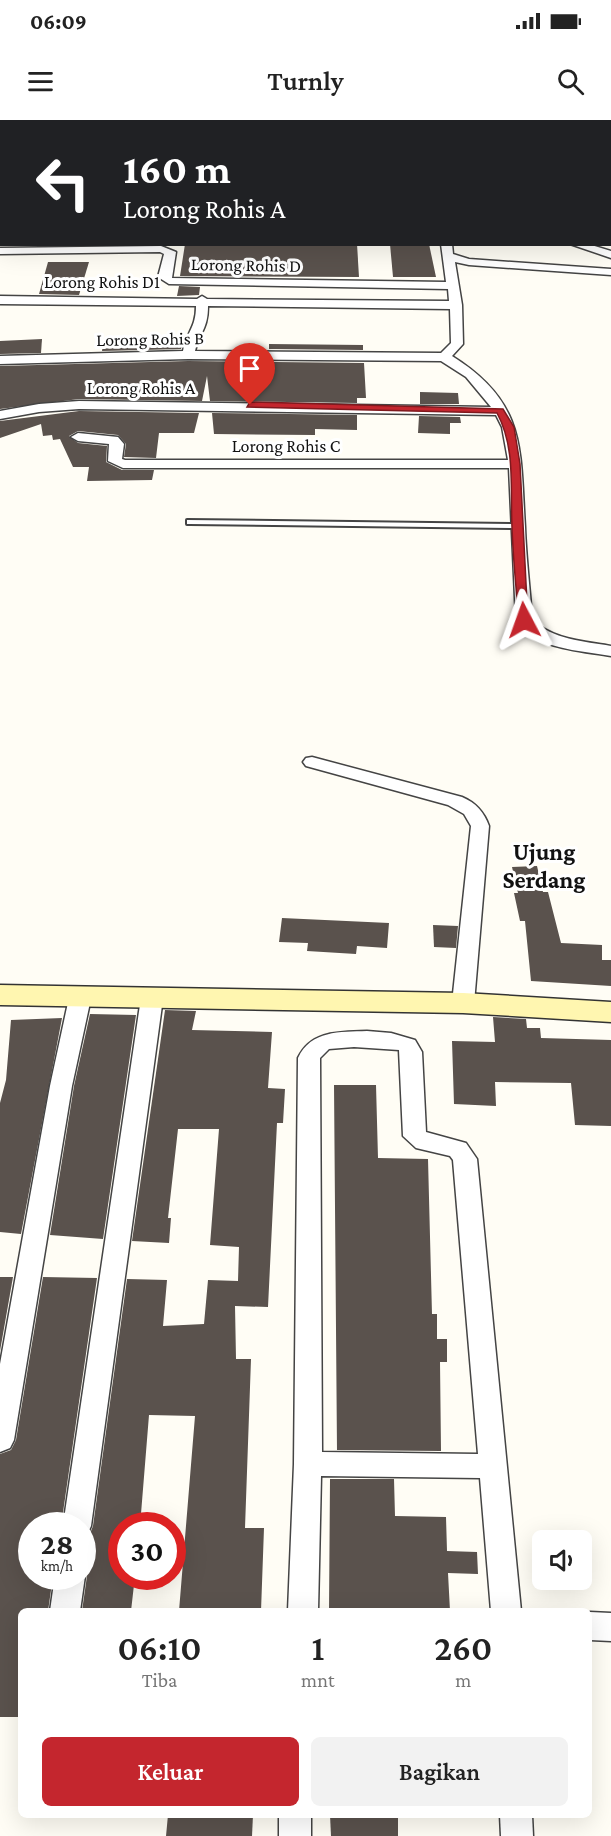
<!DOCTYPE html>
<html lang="id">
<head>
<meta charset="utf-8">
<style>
  body { margin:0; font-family:"Crimson Pro",serif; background:#f2f2f2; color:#222; height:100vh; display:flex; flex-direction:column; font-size:22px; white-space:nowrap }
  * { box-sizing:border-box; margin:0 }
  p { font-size:20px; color:#767676 }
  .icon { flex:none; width:33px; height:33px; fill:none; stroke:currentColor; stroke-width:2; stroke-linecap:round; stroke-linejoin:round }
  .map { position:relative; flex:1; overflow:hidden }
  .panel { position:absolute; left:18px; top:1488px; width:574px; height:210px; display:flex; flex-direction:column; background:#fff; border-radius:9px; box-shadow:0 6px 24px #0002 }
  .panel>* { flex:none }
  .guide { position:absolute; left:0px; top:0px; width:612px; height:126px; box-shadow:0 6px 24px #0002; background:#202124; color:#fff; overflow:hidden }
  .fabs { position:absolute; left:532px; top:1410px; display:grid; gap:12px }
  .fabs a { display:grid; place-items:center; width:60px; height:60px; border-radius:9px; background:#fff; box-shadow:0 6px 24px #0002; font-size:30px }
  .speed { position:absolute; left:18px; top:1392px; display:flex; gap:12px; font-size:30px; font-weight:700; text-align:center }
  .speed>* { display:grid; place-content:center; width:78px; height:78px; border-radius:50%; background:#fff; box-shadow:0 6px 24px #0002; line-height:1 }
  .speed small { font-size:15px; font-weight:400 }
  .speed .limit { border:9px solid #d22; background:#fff; color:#111 }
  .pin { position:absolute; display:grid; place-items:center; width:51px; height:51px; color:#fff; margin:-62px -26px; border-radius:50% 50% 50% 0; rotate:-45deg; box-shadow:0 0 6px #0007 }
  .pin .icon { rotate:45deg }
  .me { position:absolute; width:66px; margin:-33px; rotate:356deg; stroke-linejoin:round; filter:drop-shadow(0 0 4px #0008) }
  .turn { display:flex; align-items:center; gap:21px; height:126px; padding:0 24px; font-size:27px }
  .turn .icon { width:78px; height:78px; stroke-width:2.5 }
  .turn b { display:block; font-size:42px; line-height:51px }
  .eta { display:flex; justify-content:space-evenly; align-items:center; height:102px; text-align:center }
  .eta b { font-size:36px; font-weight:600; line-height:42px }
  .button { display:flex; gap:12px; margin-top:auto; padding:12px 24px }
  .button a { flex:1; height:69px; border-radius:9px; background:#c4262e; color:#fff; font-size:24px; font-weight:600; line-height:69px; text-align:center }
  .button a+a { background:#f2f2f2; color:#222 }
  .status { display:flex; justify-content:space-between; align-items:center; height:42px; padding:0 30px; background:#fff; direction:ltr }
  .status svg { height:16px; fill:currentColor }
  header { display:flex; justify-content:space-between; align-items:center; height:78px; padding:0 24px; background:#fff; font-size:27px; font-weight:600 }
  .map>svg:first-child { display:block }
</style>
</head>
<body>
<div class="status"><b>06:09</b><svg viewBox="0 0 49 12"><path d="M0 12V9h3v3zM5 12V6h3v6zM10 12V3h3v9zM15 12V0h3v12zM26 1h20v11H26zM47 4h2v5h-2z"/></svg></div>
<header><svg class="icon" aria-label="menu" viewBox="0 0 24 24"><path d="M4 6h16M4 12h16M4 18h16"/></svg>Turnly<svg class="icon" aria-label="search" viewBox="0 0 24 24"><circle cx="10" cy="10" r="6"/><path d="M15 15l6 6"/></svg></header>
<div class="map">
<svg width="611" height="1716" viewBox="0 0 611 1716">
  <rect width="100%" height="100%" fill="#fffdf5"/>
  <g fill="#5a524d">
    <path d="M185,124H357L359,157L180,156Z"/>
    <path d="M390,124H429L436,157H393Z"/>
    <path d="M48,142H89L79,175L39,174Z"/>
    <path d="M179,166L200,167L199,175L177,176Z"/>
    <path d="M42,219L41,233L0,234V221Z"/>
    <path d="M103,224L124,226H182L181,229L102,231Z"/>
    <path d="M269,224L363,225V230L269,229Z"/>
    <path d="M188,241L364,243L366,278H357V283L210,281L207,256L202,281L79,279L0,289V246Z"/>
    <path d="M420,272L458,273L459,284H420Z"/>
    <path d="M79,291L199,293L194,313H159L156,338L124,337L126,324L118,315L78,311L69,316L78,323L107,326L106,342L122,350H154L152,360L87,361L89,347H73L60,319L53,320L52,315L43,316L41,304L0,318V301Z"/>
    <path d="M212,293L357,295V310L315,309V315L214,314Z"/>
    <path d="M419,296L460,297L461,303H450V314L418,313Z"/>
    <path d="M537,746L543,772H548L561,823L602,825V840H611V866L531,861L525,801H520L514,773H518L512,747Z"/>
    <path d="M282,798L389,803L387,828L357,826L356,834L307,831L308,823L279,822Z"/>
    <path d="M433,805L458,806L456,828L434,827Z"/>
    <path d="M165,890L196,891L192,910L272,912L268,968L285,969L283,1003H277L268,1187L235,1186L236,1239H251L245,1408H264L261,1491H179L195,1296L149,1295L140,1406H122V1456H135L131,1491H82L87,1456L82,1449V1419L89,1416L93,1406L127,1159L167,1160L163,1206L204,1204L208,1160L238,1161L239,1127L210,1125L219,1009H178L168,1098H171L169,1123L132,1121Z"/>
    <path d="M90,894L136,895L103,1119L50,1115L74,966Z"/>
    <path d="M493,897L526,899L527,908H540L541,918L611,920V1006L575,1005L571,963L495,962L496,986L454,984L452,921L495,922Z"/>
    <path d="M62,898L21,1114L0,1112V983L6,960L11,900Z"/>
    <path d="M334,965H376L378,1038L428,1039L432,1194H437V1219H447V1242H440L441,1331L337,1330Z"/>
    <path d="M0,1157H13L0,1231Z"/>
    <path d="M43,1157L97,1158L61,1406H32V1456H53L48,1491H21V1597H0V1334L11,1330L16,1320Z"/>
    <path d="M330,1359H394L395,1396L446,1397L447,1431L477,1432L478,1454L448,1453L450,1491H329Z"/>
    <path d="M168,1695H253L252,1716H166Z"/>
    <path d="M330,1695H398V1716H331Z"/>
  </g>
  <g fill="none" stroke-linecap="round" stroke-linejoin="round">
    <defs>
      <g id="service">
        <rect x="82" y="0" width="4" height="2"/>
        <rect x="0" y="28" width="2" height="2"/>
        <path d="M0,65L2,66V69H0Z"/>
        <path d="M187,400L517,404L521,406L517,408L190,404H187Z"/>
      </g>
      <g id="minor">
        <rect x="433" y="0" width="10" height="2"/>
        <rect x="610" y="21" width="1" height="6"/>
        <path d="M441,124H452L453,134L469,139L611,149V155L469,145L455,142L462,185L463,224L452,236C527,283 520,329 525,407C526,438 530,468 532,499C552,520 584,521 611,526V536C578,530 537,530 516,500L509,348H123L108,341L109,324L78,321L71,317L78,313L118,317L124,324L122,339L125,340H508L502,307L496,295L79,289L39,292L0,299V291L39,284L79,281L491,287L466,257L441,241L188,239L0,244V236L183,231C187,211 196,208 196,186L0,184V176L197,179L202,176L207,179L449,181L448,169L169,164L158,157L164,134L160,132L0,134V128L161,126L176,132L172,158L446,162ZM208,186L450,189L451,223L441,233L195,231C200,211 208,209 208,186Z"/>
        <path d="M570,124H588L611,131V138Z"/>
        <path d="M312,637L462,677C476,683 484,692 489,706L474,883L471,888L463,890L455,888L452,883L471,706L464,694L448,685L306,646L303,642L306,638Z"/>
        <path d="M80,871L88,873L91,878L72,966L14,1320L10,1328L0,1332V1244L50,966L69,878L72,873Z"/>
        <path d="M152,871L160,873L163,878L91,1406L87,1415L82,1417V1406H63L141,878L144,873Z"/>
        <path d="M367,911L391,913L415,920L422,932L426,1012L466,1023L477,1039L521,1491H491L480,1358L321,1356L318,1491H288L294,1344L298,938C311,910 340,912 367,911ZM354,927L399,930L403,1016L416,1028L450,1036L453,1040L478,1334L322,1332L320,938L329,929Z"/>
        <path d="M82,1451L85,1456L80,1491H50L55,1456H82Z"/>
        <path d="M590,1492L611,1493V1521L590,1520Z"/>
        <rect x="279" y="1695" width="32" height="21"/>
        <path d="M500,1695H532L533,1716H501Z"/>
      </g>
      <path id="secondary" d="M0,865L463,873L611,882V902L463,893L0,885Z"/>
    </defs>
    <use href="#service" stroke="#444" stroke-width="4"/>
    <use href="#minor" stroke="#444" stroke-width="3"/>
    <use href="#secondary" stroke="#333" stroke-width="3"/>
    <use href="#service" fill="#fff" fill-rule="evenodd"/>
    <use href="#minor" fill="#fff" fill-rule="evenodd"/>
    <use href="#secondary" fill="#fff6b0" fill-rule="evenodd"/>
  </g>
  <path fill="#c4262e" stroke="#7f191e" stroke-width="1.5" d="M250,282L503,289L514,307L520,344L528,503L519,500C516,469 513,438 512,407C510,369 516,328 497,293L247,287Z"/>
  <g text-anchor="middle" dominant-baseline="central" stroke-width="6" stroke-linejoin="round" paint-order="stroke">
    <g font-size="18" fill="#111" stroke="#fff">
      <text transform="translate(246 145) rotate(1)">Lorong Rohis D</text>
      <text x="102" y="162">Lorong Rohis D1</text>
      <text transform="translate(150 219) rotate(-1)">Lorong Rohis B</text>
      <text x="141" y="268">Lorong Rohis A</text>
      <text x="286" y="326">Lorong Rohis C</text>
    </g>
    <g font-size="24" font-weight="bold" fill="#111" stroke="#fff">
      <text x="544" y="731">Ujung<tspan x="544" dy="28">Serdang</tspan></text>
    </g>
  </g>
</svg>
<div class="fabs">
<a><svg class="icon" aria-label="sound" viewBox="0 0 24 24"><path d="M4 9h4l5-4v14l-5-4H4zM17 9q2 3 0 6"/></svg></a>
</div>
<div class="speed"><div>28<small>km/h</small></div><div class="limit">30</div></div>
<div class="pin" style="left:250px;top:285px;background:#d93025"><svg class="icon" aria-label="arrive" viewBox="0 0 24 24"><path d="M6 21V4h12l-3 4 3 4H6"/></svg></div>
<svg class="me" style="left:524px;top:500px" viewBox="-20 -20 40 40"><path d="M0-17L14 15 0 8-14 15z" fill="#c4262e" stroke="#fff" stroke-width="4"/></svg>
<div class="guide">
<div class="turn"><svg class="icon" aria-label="left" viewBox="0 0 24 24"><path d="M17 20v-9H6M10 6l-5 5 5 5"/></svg><div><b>160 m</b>Lorong Rohis A</div></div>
</div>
<section class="panel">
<div class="eta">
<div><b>06:10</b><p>Tiba</p></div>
<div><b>1</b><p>mnt</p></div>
<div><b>260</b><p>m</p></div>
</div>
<div class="button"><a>Keluar</a><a>Bagikan</a></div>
</section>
</div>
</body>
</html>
